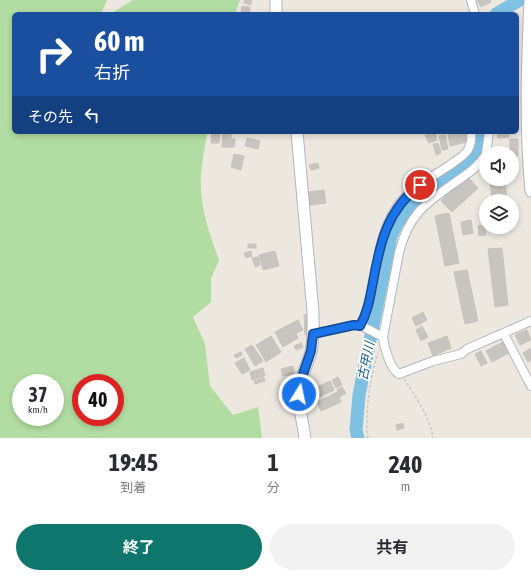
<!DOCTYPE html>
<html lang="ja">
<head>
<meta charset="utf-8">
<style>
  body { margin:0; font-family:"Asap Condensed","Noto Sans JP",sans-serif; background:#f2f2f3; color:#2b2b33; height:100vh; display:flex; flex-direction:column; font-size:15px; white-space:nowrap }
  * { box-sizing:border-box; margin:0 }
  p { font-size:13px; color:#7c7c81 }
  .icon { flex:none; width:22px; height:22px; fill:none; stroke:currentColor; stroke-width:2; stroke-linecap:round; stroke-linejoin:round }
  .map { position:relative; height:438px; overflow:hidden }
  .drawer { display:flex; flex-direction:column; background:#fff; flex:1 }
  .drawer>* { flex:none }
  .guide { position:absolute; left:12px; top:12px; width:507px; height:122px; border-radius:6px; box-shadow:0 2px 6px #0003; background:#1a4fa0; color:#fff; overflow:hidden }
  .controls { position:absolute; left:479px; top:146px; display:grid; gap:8px }
  .controls a { display:grid; place-items:center; width:40px; height:40px; border-radius:50%; background:#fff; box-shadow:0 2px 6px #0003; font-size:20px }
  .speed { position:absolute; left:12px; top:374px; display:flex; gap:8px; font-size:20px; font-weight:700; text-align:center }
  .speed>* { display:grid; place-content:center; width:52px; height:52px; border-radius:50%; background:#fff; box-shadow:0 2px 6px #0003; line-height:1 }
  .speed small { font-size:10px; font-weight:400 }
  .speed .limit { border:6px solid #d22; background:#fff; color:#111 }
  .pin { position:absolute; display:grid; place-items:center; width:34px; height:34px; color:#fff; margin:-17px; border:2px solid #fff; border-radius:50%; box-shadow:0 1px 4px #0007 }
  .me { position:absolute; width:44px; margin:-22px; rotate:10deg; stroke-linejoin:round; filter:drop-shadow(0 0 3px #0008) }
  .turn { display:flex; align-items:center; gap:14px; height:84px; padding:0 16px; font-size:18px }
  .turn .icon { width:52px; height:52px; stroke-width:2.5 }
  .turn b { display:block; font-size:28px; line-height:34px }
  .then { display:flex; align-items:center; height:38px; padding:0 16px; background:#0003; gap:8px; font-size:15px }
  .eta { display:flex; justify-content:space-evenly; align-items:center; height:68px; text-align:center }
  .eta b { font-size:24px; font-weight:700; line-height:28px }
  .action { display:flex; gap:8px; margin-top:auto; padding:8px 16px }
  .action a { flex:1; height:46px; border-radius:24px; background:#0f766e; color:#fff; font-size:16px; font-weight:700; line-height:46px; text-align:center }
  .action a+a { background:#f2f2f3; color:#2b2b33 }
  .map>svg:first-child { display:block }
</style>
</head>
<body>
<div class="map">
<svg width="531" height="438" viewBox="0 0 531 438">
  <rect width="100%" height="100%" fill="#ece8e0"/>
  <path fill="#b2dda2" fill-rule="evenodd" d="M0,0H107L101,14H110L133,0H240L235,14H14V132H207C205,146 202,161 201,175C199,205 209,233 219,260L211,279V302L193,317L205,344L210,386L233,415L258,407L262,438H0ZM21,383H55V417H21ZM81,383H115V417H81Z"/>
  <g fill="none" stroke-linecap="round" stroke-linejoin="round">
    <g stroke="#7ec1e2" stroke-width="13">
      <path d="M496,14L520,0"/>
      <path d="M358,438L356,430L359,395L391,236L397,224L412,202L469,160L479,148L483,132"/>
    </g>
  </g>
  <g fill="#c8c4bf" stroke="#c7c3b9">
    <path d="M245,0H252L251,5L244,3Z"/>
    <path d="M477,0H490L491,2L481,7Z"/>
    <path d="M242,6L250,7L249,14H241Z"/>
    <path d="M212,132H220L219,143H211Z"/>
    <path d="M223,132H236H231V139H235L234,147H222Z"/>
    <path d="M431,132H435L437,140L429,143L425,134Z"/>
    <path d="M456,132H465L467,142L450,146L448,134Z"/>
    <path d="M497,132H509V137L498,138Z"/>
    <path d="M445,135L448,149L442,150L439,136Z"/>
    <path d="M247,138L260,141L258,149L245,146Z"/>
    <path d="M510,139H518V156H512V153H510Z"/>
    <path d="M438,143L441,153L436,155L433,144Z"/>
    <path d="M234,154L244,156L241,170L231,167Z"/>
    <path d="M318,163L319,168L311,170L309,165Z"/>
    <path d="M467,176L478,188L452,212L441,201Z"/>
    <path d="M490,179H505L507,201H492Z"/>
    <path d="M324,190L326,203L310,205L309,192Z"/>
    <path d="M449,213L459,263L445,266L435,216Z"/>
    <path d="M471,220L473,233L463,235L461,222Z"/>
    <path d="M485,225L486,235L479,236L478,226Z"/>
    <path d="M494,227H509L510,230L494,232Z"/>
    <rect x="248" y="244" width="8" height="4"/>
    <path d="M502,248L508,305L495,307L488,249Z"/>
    <path d="M251,251L252,256L246,258L244,253Z"/>
    <path d="M275,251L279,266L263,270L259,255Z"/>
    <path d="M258,257L260,265L255,267L252,258Z"/>
    <path d="M467,270L478,321L465,324L454,272Z"/>
    <path d="M423,312L427,320L416,326L412,318Z"/>
    <path d="M304,315H307L308,335H305Z"/>
    <path d="M298,320L303,330L296,333L298,338L283,347L275,332Z"/>
    <path d="M422,326L428,337L421,341L416,330Z"/>
    <path d="M527,330L531,340L520,345L515,335Z"/>
    <path d="M271,336L281,352L266,362L256,345Z"/>
    <path d="M447,336L451,348L433,356L428,343Z"/>
    <path d="M503,342L509,353L492,362L486,351Z"/>
    <path d="M301,343L303,347L296,350L294,346Z"/>
    <path d="M252,345L263,361L255,366L245,349Z"/>
    <path d="M531,348V360L528,362L523,353Z"/>
    <path d="M481,351L487,363L481,366L475,354Z"/>
    <path d="M241,352L242,355L236,358L234,355Z"/>
    <path d="M244,358L250,370L242,374L235,363Z"/>
    <path d="M293,366L294,374L283,376L281,369Z"/>
    <path d="M263,368L265,376L252,380L250,372Z"/>
    <path d="M338,377L342,385L336,388L332,380Z"/>
    <path d="M264,378L265,381L255,384L254,381Z"/>
    <path d="M293,378L295,386L289,388L287,379Z"/>
    <path d="M330,381L334,390L320,397L315,388Z"/>
    <path d="M342,387L346,393L340,397L337,390Z"/>
    <path d="M312,389L318,398L312,402L307,393Z"/>
    <path d="M337,392L341,402L321,411L317,402Z"/>
    <path d="M403,423L404,428L397,430L396,425Z"/>
  </g>
  <g fill="none" stroke-linecap="round" stroke-linejoin="round">
    <defs>
      <g id="street">
        <path d="M471,0L475,14"/>
        <path d="M486,153L489,132"/>
        <path d="M360,325C380,289 372,239 399,204C411,188 430,178 447,167C454,162 463,157 468,150C471,144 472,138 471,132"/>
        <path d="M313,334L355,325H360L383,337C384,346 390,369 399,374L433,361L461,354L467,349L531,321"/>
        <path d="M504,334L531,386"/>
        <path d="M383,337L399,253C409,212 428,202 460,179C470,172 480,165 486,154"/>
      </g>
      <g id="secondary">
        <path d="M530,0C527,64 525,127 531,191"/>
        <path d="M276,14V0"/>
        <path d="M297,132L313,312C313,325 314,339 311,352C306,367 300,379 299,395C299,410 303,423 305,438"/>
      </g>
    </defs>
    <use href="#street" stroke="#b3b5be" stroke-width="10"/>
    <use href="#secondary" stroke="#b3b5be" stroke-width="13"/>
    <g stroke="#c8c8c8" stroke-width="1.5" stroke-dasharray="3 2" stroke-linecap="butt">
      <path d="M404,379C416,397 430,417 433,438"/>
      <path d="M368,438C364,416 371,373 378,353"/>
    </g>
    <use href="#street" stroke="#fff" stroke-width="8"/>
    <use href="#secondary" stroke="#fff" stroke-width="11"/>
  </g>
  <g fill="none" stroke-linecap="round" stroke-linejoin="round">
    <defs>
      <path id="route" d="M299,394L301,380L311,351L313,334L354,325L360,326C368,312 370,297 373,282C380,243 387,210 420,185"/>
    </defs>
    <use href="#route" stroke="#114b97" stroke-width="10"/>
    <use href="#route" stroke="#1a73e8" stroke-width="7"/>
  </g>
  <g text-anchor="middle" dominant-baseline="central" stroke-width="3.5" stroke-linejoin="round" paint-order="stroke">
    <g font-size="13" font-style="italic" fill="#1c6090" stroke="#fff">
      <text transform="translate(366 361) rotate(-79)">古甲川</text>
    </g>
  </g>
</svg>
<div class="controls">
<a><svg class="icon" aria-label="sound" viewBox="0 0 24 24"><path d="M4 9h4l5-4v14l-5-4H4zM17 9q2 3 0 6"/></svg></a>
<a><svg class="icon" aria-label="layers" viewBox="0 0 24 24"><path d="M12 4l9 5-9 5-9-5zM3 14l9 5 9-5"/></svg></a>
</div>
<div class="speed"><div>37<small>km/h</small></div><div class="limit">40</div></div>
<div class="pin" style="left:420px;top:185px;background:#d93025"><svg class="icon" aria-label="arrive" viewBox="0 0 24 24"><path d="M6 21V4h12l-3 4 3 4H6"/></svg></div>
<svg class="me" style="left:299px;top:394px" viewBox="-20 -20 40 40"><circle r="17" fill="#1a73e8" stroke="#fff" stroke-width="3"/><path d="M0-11L8 9 0 5-8 9z" fill="#fff"/></svg>
<div class="guide">
<div class="turn"><svg class="icon" aria-label="right" viewBox="0 0 24 24"><path d="M7 20v-9h11M14 6l5 5-5 5"/></svg><div><b>60 m</b>右折</div></div>
<div class="then">その先<svg class="icon" aria-label="left" viewBox="0 0 24 24"><path d="M17 20v-9H6M10 6l-5 5 5 5"/></svg></div>
</div>
</div>
<section class="drawer">
<div class="eta">
<div><b>19:45</b><p>到着</p></div>
<div><b>1</b><p>分</p></div>
<div><b>240</b><p>m</p></div>
</div>
<div class="action"><a>終了</a><a>共有</a></div>
</section>
</body>
</html>
